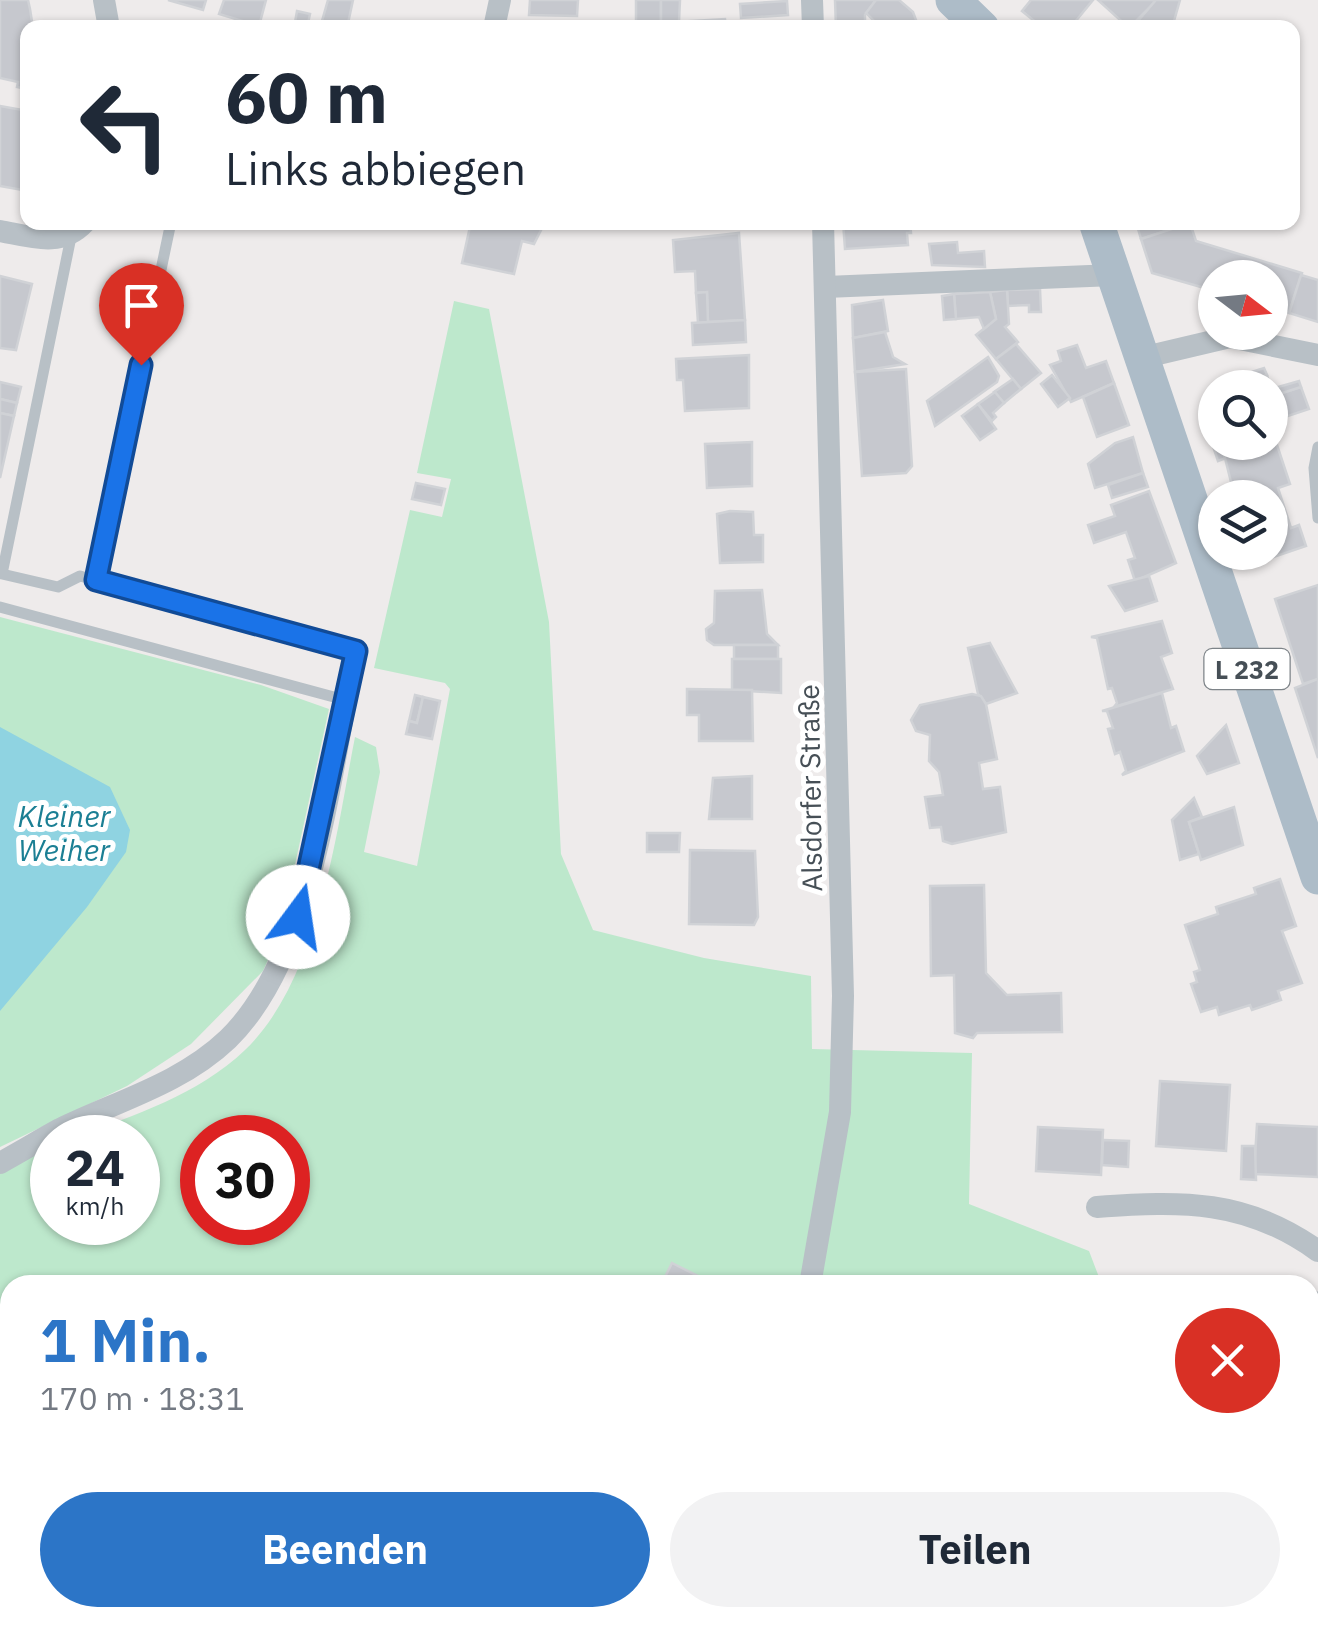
<!DOCTYPE html>
<html lang="de">
<head>
<meta charset="utf-8">
<style>
  body { margin:0; font-family:"IBM Plex Sans",sans-serif; background:#f2f2f3; color:#1f2937; height:100vh; display:flex; flex-direction:column; font-size:38px; white-space:nowrap }
  * { box-sizing:border-box; margin:0 }
  p { font-size:32px; color:#747a83 }
  .icon { flex:none; width:55px; height:55px; fill:none; stroke:currentColor; stroke-width:2; stroke-linecap:round; stroke-linejoin:round }
  .map { position:relative; flex:1; overflow:hidden }
  .panel { position:absolute; left:0px; top:1275px; width:1320px; height:352px; display:flex; flex-direction:column; background:#fff; border-radius:30px 30px 0 0; box-shadow:0 2px 8px #0004 }
  .panel>* { flex:none }
  .guide { position:absolute; left:20px; top:20px; width:1280px; height:210px; border-radius:20px; box-shadow:0 2px 8px #0004; background:#fff; color:#1f2937; overflow:hidden }
  .needle { width:65px; rotate:106deg }
  .buttons { position:absolute; left:1198px; top:260px; display:grid; gap:20px }
  .buttons a { display:grid; place-items:center; width:90px; height:90px; border-radius:50%; background:#fff; box-shadow:0 2px 8px #0004; font-size:50px }
  .speed { position:absolute; left:30px; top:1115px; display:flex; gap:20px; font-size:50px; font-weight:700; text-align:center }
  .speed>* { display:grid; place-content:center; width:130px; height:130px; border-radius:50%; background:#fff; box-shadow:0 2px 8px #0004; line-height:1 }
  .speed small { font-size:25px; font-weight:400 }
  .speed .limit { border:15px solid #d22; background:#fff; color:#111 }
  .pin { position:absolute; display:grid; place-items:center; width:85px; height:85px; color:#fff; margin:-102px -42px; border-radius:50% 50% 50% 0; rotate:-45deg; box-shadow:0 0 10px #0007 }
  .pin .icon { rotate:45deg }
  .me { position:absolute; width:110px; margin:-55px; rotate:14deg; stroke-linejoin:round; filter:drop-shadow(0 0 8px #0008) }
  .turn { display:flex; align-items:center; gap:35px; height:210px; padding:0 40px; font-size:45px }
  .turn .icon { width:130px; height:130px; stroke-width:2.5 }
  .turn b { display:block; font-size:70px; line-height:85px }
  .round { display:grid; place-items:center; flex:none; width:105px; height:105px; border-radius:52px; background:#f2f2f3 }
  .overview { display:flex; align-items:center; justify-content:space-between; height:170px; padding:0 40px }
  h1 { font-size:60px; font-weight:700; line-height:75px; color:#2c75c7 }
  .button { display:flex; gap:20px; margin-top:auto; padding:20px 40px }
  .button a { flex:1; height:115px; border-radius:60px; background:#2c75c7; color:#fff; font-size:40px; font-weight:700; line-height:115px; text-align:center }
  .button a+a { background:#f2f2f3; color:#1f2937 }
  .map>svg:first-child { display:block }
</style>
</head>
<body>
<div class="map">
<svg width="1318" height="1626" viewBox="0 0 1318 1626">
  <rect width="100%" height="100%" fill="#eeebeb"/>
  <g fill="#bde8cc" fill-rule="evenodd">
    <path d="M454,301L489,309L549,622L561,854L593,930L704,958L811,976L812,1049L972,1053L969,1204L1089,1251L1102,1285H10V1618H887V1626H0V1174L52,1146V1222H138V1138L76,1137C134,1115 198,1095 245,1050C319,979 336,834 355,737L376,747L380,772L364,852L417,866L450,689L445,683L374,668L410,510L442,517L451,479L417,473ZM202,1138H288V1222H202Z"/>
    <path d="M0,617L261,685L329,709L280,933L263,971L191,1044L127,1086L0,1147Z"/>
    <path d="M1102,1618H1172L1173,1626H1099Z"/>
  </g>
  <path fill="#8fd3e1" d="M0,727L110,787L130,830L126,852L87,907L0,1011Z"/>
  <g fill="#c6c8ce" stroke="#d0d2d6" stroke-width="2.5">
    <path d="M0,0H28L30,9L33,28H28V74L22,88L17,87L18,82L0,78Z"/>
    <path d="M168,0H206L203,10Z"/>
    <path d="M224,0H266L259,26L219,14Z"/>
    <path d="M328,0H353L347,28H320Z"/>
    <path d="M530,0H578L577,16L529,15Z"/>
    <path d="M636,0H661V22L636,27Z"/>
    <path d="M661,0H680L679,22H661Z"/>
    <path d="M835,0H876L865,15V28H836Z"/>
    <path d="M876,0H899L913,12L919,28H881L866,13Z"/>
    <path d="M1031,0H1093L1070,28H1043L1022,11Z"/>
    <path d="M1098,0H1153L1155,2L1129,28Z"/>
    <path d="M1156,0H1180L1172,28H1132Z"/>
    <path d="M787,1L788,15L741,18L740,4Z"/>
    <path d="M297,11L310,14L307,28H294Z"/>
    <path d="M725,19L726,28H676V22Z"/>
    <path d="M0,106L28,111V191L0,186Z"/>
    <path d="M471,222H535L544,224L534,244L522,241L514,274L462,263Z"/>
    <path d="M843,222H910L911,233H907L908,245L845,249Z"/>
    <path d="M1136,222H1190V223L1141,239Z"/>
    <path d="M1190,223L1196,241L1302,273L1289,313L1270,307V278H1215V291L1152,273L1141,239Z"/>
    <path d="M739,233L745,320L708,322L707,292L696,293L695,271L675,272L673,240Z"/>
    <path d="M957,242L958,253L984,251L985,267L932,265L929,244Z"/>
    <path d="M1301,275L1318,280V322L1289,313Z"/>
    <path d="M0,276L32,284L16,350L0,348Z"/>
    <path d="M1040,289L1041,312H1029V305L1008,306L1007,290Z"/>
    <path d="M1007,290L1009,324L1005,327L1018,342L996,359L976,335L996,319L990,292Z"/>
    <path d="M707,292L708,322L698,323L696,293Z"/>
    <path d="M990,292L996,319L984,329L979,317L956,319L954,294Z"/>
    <path d="M954,294L956,319L944,320L942,296Z"/>
    <path d="M883,300L888,331L853,338L852,305Z"/>
    <path d="M745,320L746,342L693,345L692,323Z"/>
    <path d="M885,332L893,357L905,364L855,372L853,338Z"/>
    <path d="M1016,344L1041,373L1021,389L996,359Z"/>
    <path d="M1077,345L1086,368L1106,361L1114,383L1071,402L1050,365L1061,361L1058,351Z"/>
    <path d="M749,355V408L685,411L683,380H677L676,359Z"/>
    <path d="M988,357L999,376L997,382L935,426L927,401Z"/>
    <path d="M1264,368L1267,375L1225,388L1223,381Z"/>
    <path d="M906,369L912,466L906,473L862,476L855,372Z"/>
    <path d="M1052,375L1070,398L1058,407L1041,384Z"/>
    <path d="M1267,375L1273,396L1301,387L1309,409L1270,422V388H1228Z"/>
    <path d="M1013,379L1021,389L1004,403L994,392Z"/>
    <path d="M1299,381L1301,387L1273,396L1271,389Z"/>
    <path d="M0,382L21,387L17,403L0,399Z"/>
    <path d="M1114,383L1129,425L1097,437L1083,397Z"/>
    <path d="M995,392L1004,403L993,413L996,417L992,421L978,404Z"/>
    <path d="M0,399L17,403L14,416L0,413Z"/>
    <path d="M978,404L996,429L980,440L962,416Z"/>
    <path d="M0,413L14,416L0,478Z"/>
    <path d="M1212,416L1215,442H1221L1226,458L1218,461L1204,419Z"/>
    <path d="M1270,424L1290,484L1278,488L1291,528L1299,525L1306,546L1265,560L1262,552H1270V498H1235L1221,442H1270Z"/>
    <path d="M1133,437L1143,473L1095,488L1088,464L1115,443Z"/>
    <path d="M752,442V486L707,488L705,444Z"/>
    <path d="M1143,473L1148,487L1112,498L1108,485Z"/>
    <path d="M416,483L445,489L441,505L412,499Z"/>
    <path d="M1149,491L1176,563L1135,581L1128,560L1135,558L1126,532L1094,543L1088,525L1115,516L1111,505Z"/>
    <path d="M730,511L753,512L754,535H763V562L720,563L717,514Z"/>
    <path d="M1149,576L1157,601L1125,611L1109,586Z"/>
    <path d="M1318,585V679L1303,684L1275,599Z"/>
    <path d="M762,590L767,634L778,645H714L707,640L706,629L714,623L715,591Z"/>
    <path d="M1162,621L1172,653L1161,657L1173,689L1114,707L1117,703L1112,688L1108,689L1097,638L1091,637Z"/>
    <path d="M990,643L1017,693L986,704L978,694L968,648Z"/>
    <rect x="734" y="645" width="44" height="14"/>
    <path d="M732,659H781V693L732,690Z"/>
    <path d="M1318,679V758L1295,688Z"/>
    <path d="M687,689L752,690L753,741H699V715H687Z"/>
    <path d="M1162,693L1171,728L1176,726L1184,751L1122,775L1126,771L1120,752L1115,754L1108,729L1113,728L1107,711H1102Z"/>
    <path d="M972,694L981,696L986,704L997,759L979,763L983,789L1000,787L1006,832L952,844L943,841L941,827L930,828L925,797L943,795L939,772L929,761L930,735L916,731L911,720L920,705Z"/>
    <path d="M415,695L423,697L417,723L409,721Z"/>
    <path d="M423,697L440,701L432,739L406,734L409,721L417,723Z"/>
    <path d="M1226,725L1239,763L1207,774L1197,756Z"/>
    <path d="M752,776V819H709L713,778Z"/>
    <path d="M1194,798L1202,817L1189,822L1199,854L1180,860L1172,820Z"/>
    <path d="M1234,807L1243,845L1201,860L1189,822Z"/>
    <path d="M647,833H680L679,852H647Z"/>
    <path d="M690,850L755,851L758,917L754,925L689,924Z"/>
    <path d="M1280,879L1296,926L1282,931L1302,983L1278,991L1281,1000L1252,1010L1250,1005L1219,1015L1217,1007L1201,1012L1191,984L1197,982L1194,972L1200,970L1185,925L1218,914L1216,907L1256,894L1254,888Z"/>
    <path d="M984,885L986,973L1007,995L1061,993L1062,1032L977,1033L973,1038L955,1033L954,975L931,976L930,886Z"/>
    <path d="M1160,1081L1230,1085L1226,1151L1156,1146Z"/>
    <path d="M1257,1124L1318,1127V1177L1254,1174Z"/>
    <path d="M1038,1127L1103,1130L1101,1175L1036,1171Z"/>
    <path d="M1103,1140L1129,1141L1128,1167L1102,1165Z"/>
    <path d="M1242,1146H1255L1256,1180L1241,1179Z"/>
    <path d="M672,1263L716,1285H661Z"/>
    <rect x="1310" y="1380" width="8" height="27"/>
    <path d="M1310,1475L1318,1476V1556L1310,1555Z"/>
    <rect x="887" y="1618" width="104" height="8"/>
  </g>
  <g fill="none" stroke-linecap="round" stroke-linejoin="round">
    <g stroke="#b8c0c6" stroke-width="11">
      <path d="M189,28H191"/>
      <path d="M71,237L2,574L58,587L80,576L356,651"/>
      <path d="M1318,447L1314,468L1318,518"/>
      <path d="M96,580L171,222"/>
      <path d="M0,607L345,700"/>
      <path d="M1310,1297H1318"/>
      <path d="M1310,1363H1318"/>
    </g>
    <g stroke="#b8c0c6" stroke-width="22">
      <path d="M104,0L109,28"/>
      <path d="M812,0L813,28"/>
      <path d="M494,28L500,0"/>
      <path d="M0,231C32,237 61,248 85,222"/>
      <path d="M826,287L1114,275"/>
      <path d="M1141,358L1230,337L1318,355"/>
      <path d="M0,1163C20,1152 40,1140 60,1129C117,1101 181,1084 228,1039C316,953 329,768 356,651"/>
      <path d="M1097,1207C1182,1201 1246,1199 1318,1251"/>
      <path d="M810,1285L840,1112L843,996L823,222"/>
      <path d="M726,1626L729,1618"/>
    </g>
    <g stroke="#adbcc8" stroke-width="35">
      <path d="M953,0L982,28"/>
      <path d="M1096,222L1318,877"/>
    </g>
  </g>
  <g fill="none" stroke-linecap="round" stroke-linejoin="round">
    <defs>
      <path id="route" d="M141,365L96,580L356,651L298,917"/>
    </defs>
    <use href="#route" stroke="#114b97" stroke-width="25"/>
    <use href="#route" stroke="#1a73e8" stroke-width="18"/>
  </g>
  <g text-anchor="middle" dominant-baseline="central" stroke-width="10" stroke-linejoin="round" paint-order="stroke">
    <rect fill="#fff" stroke="#7e8489" stroke-width="2.5" x="1204.5" y="649" width="85" height="40" rx="8"/>
    <g font-size="25" font-weight="bold" fill="#464f56">
      <text x="1247" y="669">L 232</text>
    </g>
    <g font-size="28" fill="#464f56" stroke="#fff">
      <text transform="translate(810 788) rotate(-91)">Alsdorfer Straße</text>
    </g>
    <g font-size="30" font-style="italic" fill="#1b7f94" stroke="#fff">
      <text x="64" y="815">Kleiner<tspan x="64" dy="34">Weiher</tspan></text>
    </g>
  </g>
</svg>
<div class="buttons">
<a><svg class="needle" viewBox="-14 -14 28 28"><path d="M0-13l5 13h-10z" fill="#e53935"/><path d="M0 13l5-13h-10z" fill="#747a83"/></svg></a>
<a><svg class="icon" aria-label="search" viewBox="0 0 24 24"><circle cx="10" cy="10" r="6"/><path d="M15 15l6 6"/></svg></a>
<a><svg class="icon" aria-label="layers" viewBox="0 0 24 24"><path d="M12 4l9 5-9 5-9-5zM3 14l9 5 9-5"/></svg></a>
</div>
<div class="speed"><div>24<small>km/h</small></div><div class="limit">30</div></div>
<div class="pin" style="left:141px;top:365px;background:#d93025"><svg class="icon" aria-label="arrive" viewBox="0 0 24 24"><path d="M6 21V4h12l-3 4 3 4H6"/></svg></div>
<svg class="me" style="left:298px;top:917px" viewBox="-20 -20 40 40"><circle r="19" fill="#fff"/><path d="M0-13L10 11 0 6-10 11z" fill="#1a73e8"/></svg>
<div class="guide">
<div class="turn"><svg class="icon" aria-label="left" viewBox="0 0 24 24"><path d="M17 20v-9H6M10 6l-5 5 5 5"/></svg><div><b>60 m</b>Links abbiegen</div></div>
</div>
<section class="panel">
<div class="overview"><div><h1>1 Min.</h1><p>170 m · 18:31</p></div><a class="round" style="background:#d93025;color:#fff"><svg class="icon" aria-label="close" viewBox="0 0 24 24"><path d="M6 6l12 12M18 6L6 18"/></svg></a></div>
<div class="button"><a>Beenden</a><a>Teilen</a></div>
</section>
</div>
</body>
</html>
